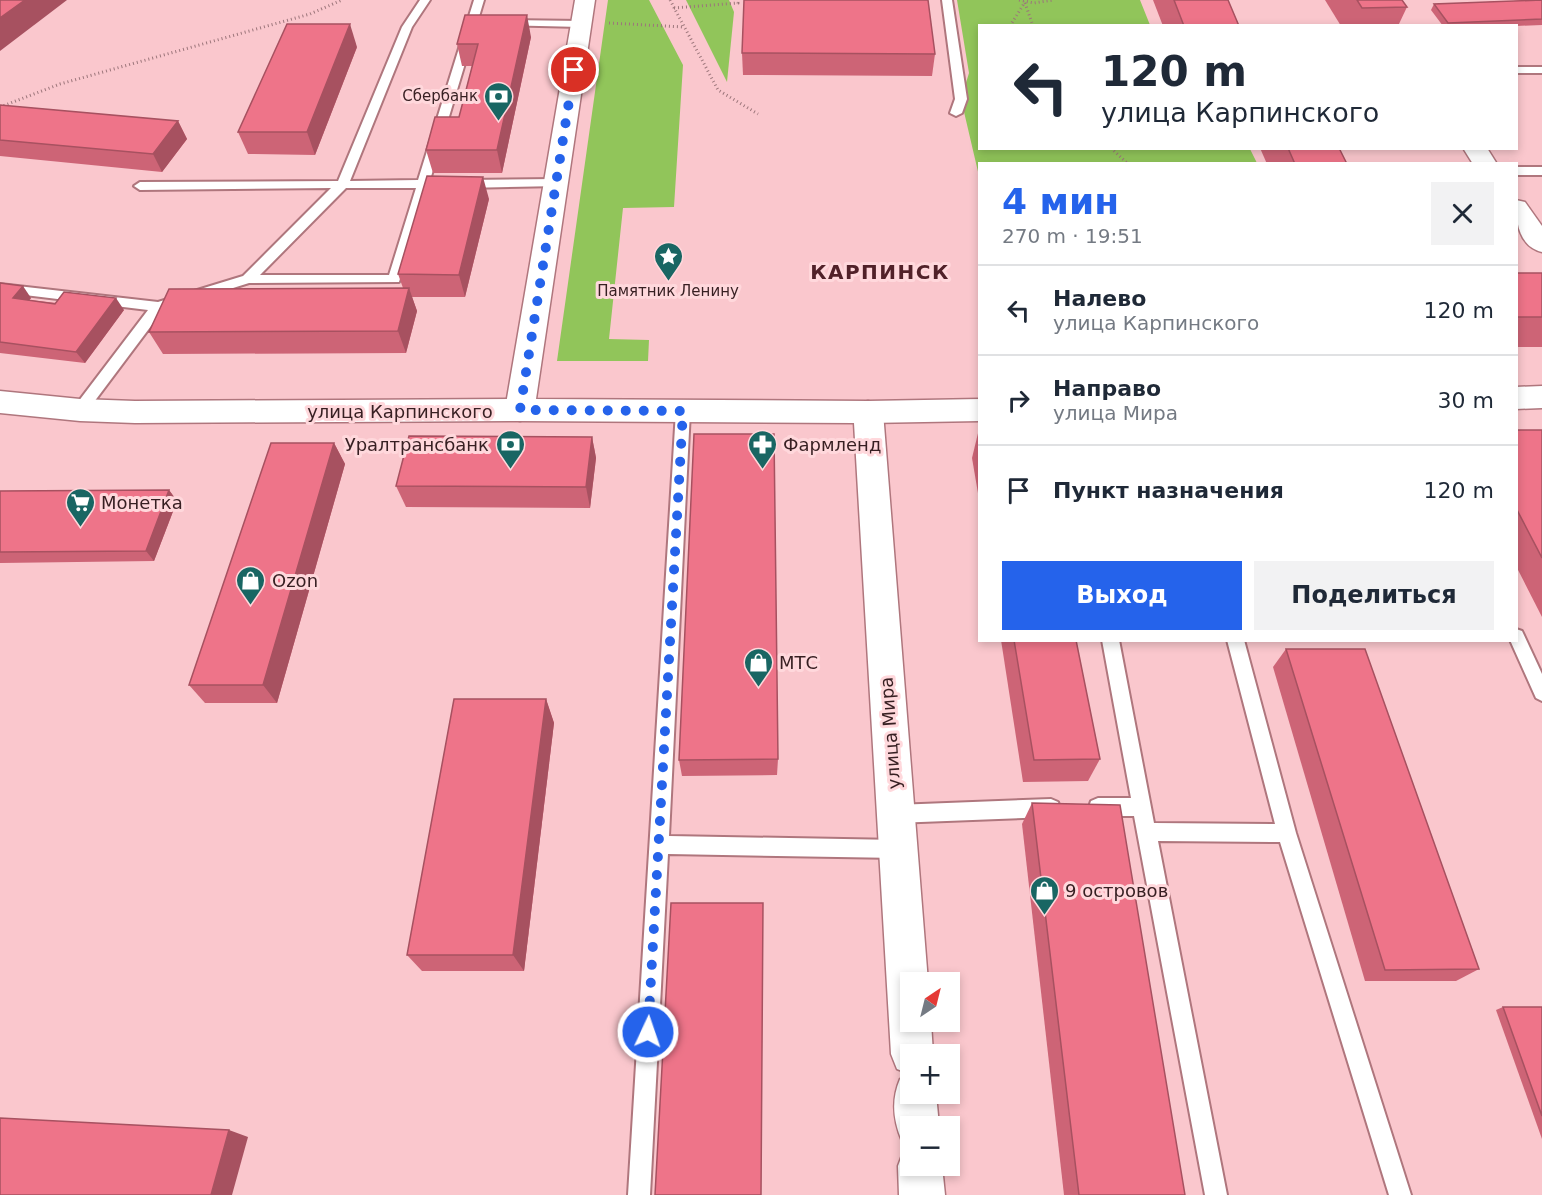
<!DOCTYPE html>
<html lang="ru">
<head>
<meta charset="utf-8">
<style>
  body { margin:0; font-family:"DejaVu Sans",sans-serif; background:#f2f2f3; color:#1f2937; height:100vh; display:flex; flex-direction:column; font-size:22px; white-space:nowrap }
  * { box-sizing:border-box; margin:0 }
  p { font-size:20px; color:#747a83 }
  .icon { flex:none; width:33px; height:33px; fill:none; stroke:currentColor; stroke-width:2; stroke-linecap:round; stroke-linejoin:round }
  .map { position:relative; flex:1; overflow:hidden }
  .side { position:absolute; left:978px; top:162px; width:540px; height:480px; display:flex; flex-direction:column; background:#fff; border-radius:0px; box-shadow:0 3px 9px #0003 }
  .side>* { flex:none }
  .banner { position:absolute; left:978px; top:24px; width:540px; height:126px; border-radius:0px; box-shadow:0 3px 9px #0003; background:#fff; color:#1f2937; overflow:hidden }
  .needle { width:39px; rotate:35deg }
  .tools { position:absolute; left:900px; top:972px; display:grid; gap:12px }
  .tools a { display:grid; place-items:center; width:60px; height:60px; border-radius:0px; background:#fff; box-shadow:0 3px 9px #0003; font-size:30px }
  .pin { position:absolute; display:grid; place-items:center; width:51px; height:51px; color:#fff; margin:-26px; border:3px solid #fff; border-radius:50%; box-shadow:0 2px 6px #0007 }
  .me { position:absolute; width:66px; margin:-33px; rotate:3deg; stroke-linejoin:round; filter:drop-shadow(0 0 4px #0008) }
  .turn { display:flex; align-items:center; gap:21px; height:126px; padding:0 24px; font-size:27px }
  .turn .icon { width:78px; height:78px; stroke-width:2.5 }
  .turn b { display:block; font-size:42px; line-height:51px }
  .round { display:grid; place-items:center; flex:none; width:63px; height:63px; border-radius:0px; background:#f2f2f3 }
  .head { display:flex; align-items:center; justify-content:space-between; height:102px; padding:0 24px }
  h1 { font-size:36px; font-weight:700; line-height:45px; color:#2563eb }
  .primary-button { display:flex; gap:12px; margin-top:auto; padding:12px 24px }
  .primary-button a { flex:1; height:69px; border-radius:0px; background:#2563eb; color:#fff; font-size:24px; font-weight:700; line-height:69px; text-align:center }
  .primary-button a+a { background:#f2f2f3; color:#1f2937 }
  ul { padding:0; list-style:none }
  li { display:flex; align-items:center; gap:18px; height:90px; padding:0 24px; border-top:2px solid #e0e1e3 }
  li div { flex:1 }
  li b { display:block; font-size:22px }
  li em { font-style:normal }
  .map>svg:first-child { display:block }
</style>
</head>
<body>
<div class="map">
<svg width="1542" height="1195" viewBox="0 0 1542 1195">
  <rect width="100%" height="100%" fill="#fac7cd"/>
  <g fill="#91c55a">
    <path d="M608,0H649L683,65L674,207L623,208L609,339L649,340L648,361H557Z"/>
    <path d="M686,0H729L734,12L727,82Z"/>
    <path d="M957,0H1140L1150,25L980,26V148L1250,149L1257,163L980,164L979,176L961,99L969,73Z"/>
  </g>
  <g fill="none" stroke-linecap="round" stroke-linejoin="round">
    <defs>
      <g id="service">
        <path d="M420,0H430L412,27L350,181L418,180L474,0H484L430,180L438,184L436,187L428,188L399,282L249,283L163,310L85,414H75L73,410L75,406L148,310L0,292V284L158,302L243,276L331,188L140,190L134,186L140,182L338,181L402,27ZM346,188H416L389,275H260Z"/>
        <path d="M942,0H952L967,99L962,113L956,116L950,113L955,99Z"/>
        <path d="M507,20L581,21L586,24L581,27L503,25V21Z"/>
        <rect x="1516" y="67" width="26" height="6"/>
        <rect x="1516" y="167" width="26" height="8"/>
        <path d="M556,179L562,183L560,186L464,188L458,184L464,180Z"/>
        <path d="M683,406L690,411L669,836L898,840L905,843L908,849L905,855L898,858L668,854L650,1195H628L676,411Z"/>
        <path d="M1516,629L1522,631L1542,674V701L1536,698L1510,640H1516Z"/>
        <path d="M1102,640H1119L1154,823L1275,824L1227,640H1244L1296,833L1411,1195H1389L1280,842L1158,841L1227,1195H1205L1134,816H1098L1091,813L1089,807L1091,801L1098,798H1131Z"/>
        <path d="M1051,799L1058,802L1060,808L1058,814L1051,817L895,823L888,820L886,814L888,808L895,805Z"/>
      </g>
      <g id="minor">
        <path d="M1463,148H1487L1497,164H1473Z"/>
        <path d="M1516,200L1525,202L1542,226V252C1518,246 1516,221 1516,200Z"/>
      </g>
      <g id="tertiary">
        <path d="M1542,386V408L1516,409V387Z"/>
        <path d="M0,391L80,399L135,401L520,399L530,402L535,410L530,418L520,421L135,423L80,421L0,413Z"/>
        <path d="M980,399V421L868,423L858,420L853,412L858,404L868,401Z"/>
      </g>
      <g id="secondary">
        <path d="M575,0H595L536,399L868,401L878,404L883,412L928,982H910V1022H931L933,1054H910V1094H936L939,1126H910V1145L902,1141C893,1120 891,1100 900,1079L910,1074L897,1069L891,1054L854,423L520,421L510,418L505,410Z"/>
        <path d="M910,1148V1166H942L945,1195H899L898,1166L904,1150Z"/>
      </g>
    </defs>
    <use href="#service" stroke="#af767d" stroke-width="4"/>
    <use href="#minor" stroke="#af767d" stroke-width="3"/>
    <use href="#tertiary" stroke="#af767d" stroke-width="3"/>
    <use href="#secondary" stroke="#af767d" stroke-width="3"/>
    <g stroke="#9c767b" stroke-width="3" stroke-dasharray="1 3" stroke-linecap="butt">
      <path d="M670,0L718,90L758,114"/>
      <path d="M1019,0L1034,3L1053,0"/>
      <path d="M1025,3L1033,26"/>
      <path d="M674,8L738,3L737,0"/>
      <path d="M609,23L684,27"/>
      <path d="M1010,26L1025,2"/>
      <path d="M0,107L60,84L310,14L342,0"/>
      <path d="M1111,148L1128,164"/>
    </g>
    <use href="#service" fill="#fff" fill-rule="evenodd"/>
    <use href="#minor" fill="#fff" fill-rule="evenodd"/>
    <use href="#tertiary" fill="#fff" fill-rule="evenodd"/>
    <use href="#secondary" fill="#fff" fill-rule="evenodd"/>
  </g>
  <g fill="#cd6476">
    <path d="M1153,0H1228L1239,26H1163Z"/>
    <path d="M1325,0H1402L1407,7L1398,26H1341Z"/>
    <path d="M1542,0V25L1516,26H1443L1431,10L1434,4Z"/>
    <path d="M531,37L502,173H433L426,150L459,117L472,66H462L457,44Z"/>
    <path d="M357,47L315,155L248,154L238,132Z"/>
    <path d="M742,53L935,54L932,76L743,75Z"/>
    <path d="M0,105L178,121L187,139L162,172L0,156Z"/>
    <path d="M1260,148H1339L1347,164H1267Z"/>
    <path d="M489,199L465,297H412L417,311L406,353L163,354L149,332L403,288L398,274Z"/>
    <rect x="1516" y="273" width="26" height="74"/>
    <path d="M0,283L31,298L29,300L124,310L85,363L0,353Z"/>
    <path d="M979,429H980V505L972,458Z"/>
    <path d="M1516,430H1542V617L1516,566Z"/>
    <path d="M592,437L596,458L590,508L406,507L396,486Z"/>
    <path d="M334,443L345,464L277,703H205L189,685Z"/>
    <path d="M169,490L177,501L154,561L0,563V491Z"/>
    <path d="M1001,640H1076L1100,759L1088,781L1023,782Z"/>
    <path d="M1286,649L1479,969L1456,981H1365L1273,667Z"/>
    <path d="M546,699L554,723L524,971H422L407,955Z"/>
    <path d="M778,759L777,775L682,776L679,760Z"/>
    <path d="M1032,803L1185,1195H1064L1022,824Z"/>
    <path d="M1503,1007H1542V1139L1496,1010Z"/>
  </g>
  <g fill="#a75160">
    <path d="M25,0H67L0,51V18Z"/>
    <path d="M527,15L531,37L502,173L497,150Z"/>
    <path d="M350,24L357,47L315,155L307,132Z"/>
    <path d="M178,121L187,139L162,172L153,154Z"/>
    <path d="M483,177L489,199L465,297L459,275Z"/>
    <path d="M23,286L31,298L22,310L13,298Z"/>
    <path d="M409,288L417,311L406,353L398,331Z"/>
    <path d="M116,298L124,310L85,363L76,352Z"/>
    <path d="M592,437L596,458L590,508L586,487Z"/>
    <path d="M334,443L345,464L277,703L263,685Z"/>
    <path d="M169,490L177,501L154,561L146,551Z"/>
    <path d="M546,699L554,723L524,971L513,955Z"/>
    <path d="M229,1130L248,1137L232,1195H211Z"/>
  </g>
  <g fill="#ee7489" stroke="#a75160" stroke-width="1.5">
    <path d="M0,0H25L0,18Z"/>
    <path d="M744,0H928L935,54L742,53Z"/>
    <path d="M1174,0H1228L1239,26H1184Z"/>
    <path d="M1357,0H1402L1407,7L1362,8Z"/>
    <path d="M1542,0V19L1448,23L1434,4Z"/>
    <path d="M465,15H527L497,150H426L435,117H459L478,44H457Z"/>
    <path d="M287,24H350L307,132H238Z"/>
    <path d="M0,105L178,121L153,154L0,140Z"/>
    <path d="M1288,148H1339L1347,164H1295Z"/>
    <path d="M427,176L483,177L459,275L398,274Z"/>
    <rect x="1516" y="273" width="26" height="44"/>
    <path d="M0,283L23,286L13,298L55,304L64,292L116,298L76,352L0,342Z"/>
    <path d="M409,288L398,331L149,332L169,289Z"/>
    <path d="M1516,430H1542V558L1516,508Z"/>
    <path d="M694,434H774L778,759L679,760Z"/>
    <path d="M409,436L592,437L586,487L396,486Z"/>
    <path d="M271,443H334L263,685H189Z"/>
    <path d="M169,490L146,551L0,552V491Z"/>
    <path d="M1014,640H1076L1100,759L1034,760Z"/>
    <path d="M1286,649H1365L1479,969L1385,970Z"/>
    <path d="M454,699H546L513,955H407Z"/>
    <path d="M1032,803L1120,805L1185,1195H1079Z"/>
    <path d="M671,903H763L761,1195H655Z"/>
    <path d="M1503,1007H1542V1116Z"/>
    <path d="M0,1118L229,1130L211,1195H0Z"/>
  </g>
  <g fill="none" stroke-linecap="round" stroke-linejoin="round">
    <path stroke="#2563eb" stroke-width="10" stroke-dasharray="0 18" d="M574,70L520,410L683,411L648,1032"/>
  </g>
  <defs>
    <symbol id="bank-pin" viewBox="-11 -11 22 30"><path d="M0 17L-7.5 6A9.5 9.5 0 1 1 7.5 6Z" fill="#196663" stroke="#ffd8dc"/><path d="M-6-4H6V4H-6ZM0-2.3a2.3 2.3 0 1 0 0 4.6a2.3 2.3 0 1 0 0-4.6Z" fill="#fff"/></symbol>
    <symbol id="sight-pin" viewBox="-11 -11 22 30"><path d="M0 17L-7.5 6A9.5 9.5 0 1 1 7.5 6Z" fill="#196663" stroke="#ffd8dc"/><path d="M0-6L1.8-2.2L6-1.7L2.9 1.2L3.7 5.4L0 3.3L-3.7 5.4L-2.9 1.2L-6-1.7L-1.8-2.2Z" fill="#fff"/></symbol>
    <symbol id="pharmacy-pin" viewBox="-11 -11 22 30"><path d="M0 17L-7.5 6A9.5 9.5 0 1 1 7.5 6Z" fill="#196663" stroke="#ffd8dc"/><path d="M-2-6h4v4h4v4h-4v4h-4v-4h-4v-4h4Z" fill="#fff"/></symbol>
    <symbol id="supermarket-pin" viewBox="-11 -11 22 30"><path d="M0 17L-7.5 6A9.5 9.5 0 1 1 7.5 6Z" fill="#196663" stroke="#ffd8dc"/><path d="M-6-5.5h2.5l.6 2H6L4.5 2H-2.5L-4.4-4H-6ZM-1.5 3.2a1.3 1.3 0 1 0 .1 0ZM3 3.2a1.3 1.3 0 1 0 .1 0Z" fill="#fff"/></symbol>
    <symbol id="shop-pin" viewBox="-11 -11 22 30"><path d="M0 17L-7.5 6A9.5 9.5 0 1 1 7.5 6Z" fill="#196663" stroke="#ffd8dc"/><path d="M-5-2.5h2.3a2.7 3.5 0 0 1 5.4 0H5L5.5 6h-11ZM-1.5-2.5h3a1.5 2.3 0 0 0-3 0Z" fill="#fff"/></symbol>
  </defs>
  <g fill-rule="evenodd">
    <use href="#bank-pin" x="482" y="80" width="33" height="45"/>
    <use href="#sight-pin" x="652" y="240" width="33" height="45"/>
    <use href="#bank-pin" x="494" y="428" width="33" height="45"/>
    <use href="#pharmacy-pin" x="746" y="428" width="33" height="45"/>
    <use href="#supermarket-pin" x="64" y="486" width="33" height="45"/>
    <use href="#shop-pin" x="234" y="564" width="33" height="45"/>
    <use href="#shop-pin" x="742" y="646" width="33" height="45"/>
    <use href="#shop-pin" x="1028" y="874" width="33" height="45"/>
  </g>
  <g text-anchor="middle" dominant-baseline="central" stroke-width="6" stroke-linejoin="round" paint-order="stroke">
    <g font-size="15" fill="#371f22" stroke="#ffd8dc" text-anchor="end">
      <text x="478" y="96">Сбербанк</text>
      <text x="668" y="291" text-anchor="middle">Памятник Ленину</text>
    </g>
    <g font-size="18" fill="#371f22" stroke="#ffd8dc">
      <text x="400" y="411">улица Карпинского</text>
      <text transform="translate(890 733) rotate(-94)">улица Мира</text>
    </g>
    <g font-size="18" fill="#371f22" stroke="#ffd8dc" text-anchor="start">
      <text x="489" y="444" text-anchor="end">Уралтрансбанк</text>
      <text x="783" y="444">Фармленд</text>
      <text x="101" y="502">Монетка</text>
      <text x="272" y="580">Ozon</text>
      <text x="779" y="662">МТС</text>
      <text x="1065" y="890">9 островов</text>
    </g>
    <g font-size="20" font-weight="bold" letter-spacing="1.5" fill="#512129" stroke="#ffd8dc">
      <text x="880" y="272">КАРПИНСК</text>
    </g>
  </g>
</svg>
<div class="tools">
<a><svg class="needle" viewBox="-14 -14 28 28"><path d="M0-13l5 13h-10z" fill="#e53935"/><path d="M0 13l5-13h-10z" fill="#747a83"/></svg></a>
<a>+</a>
<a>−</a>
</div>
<div class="pin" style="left:574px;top:70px;background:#d93025"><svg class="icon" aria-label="arrive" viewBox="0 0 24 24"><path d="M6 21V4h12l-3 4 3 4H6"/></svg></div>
<svg class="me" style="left:648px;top:1032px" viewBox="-20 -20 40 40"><circle r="17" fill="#2563eb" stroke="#fff" stroke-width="3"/><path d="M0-11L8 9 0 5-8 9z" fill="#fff"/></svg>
<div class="banner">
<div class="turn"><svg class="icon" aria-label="left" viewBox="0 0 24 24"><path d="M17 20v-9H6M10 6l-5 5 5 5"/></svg><div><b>120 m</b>улица Карпинского</div></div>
</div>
<section class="side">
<div class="head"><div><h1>4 мин</h1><p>270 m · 19:51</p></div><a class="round"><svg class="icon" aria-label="close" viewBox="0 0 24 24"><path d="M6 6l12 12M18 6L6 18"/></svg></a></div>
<ul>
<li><svg class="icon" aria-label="left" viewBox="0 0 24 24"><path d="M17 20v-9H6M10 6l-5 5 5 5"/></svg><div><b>Налево</b><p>улица Карпинского</p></div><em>120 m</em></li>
<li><svg class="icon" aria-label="right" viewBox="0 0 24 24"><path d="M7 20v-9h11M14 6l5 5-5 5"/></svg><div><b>Направо</b><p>улица Мира</p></div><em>30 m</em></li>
<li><svg class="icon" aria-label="arrive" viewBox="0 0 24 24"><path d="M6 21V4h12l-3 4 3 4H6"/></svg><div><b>Пункт назначения</b></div><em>120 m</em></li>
</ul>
<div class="primary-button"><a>Выход</a><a>Поделиться</a></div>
</section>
</div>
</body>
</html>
